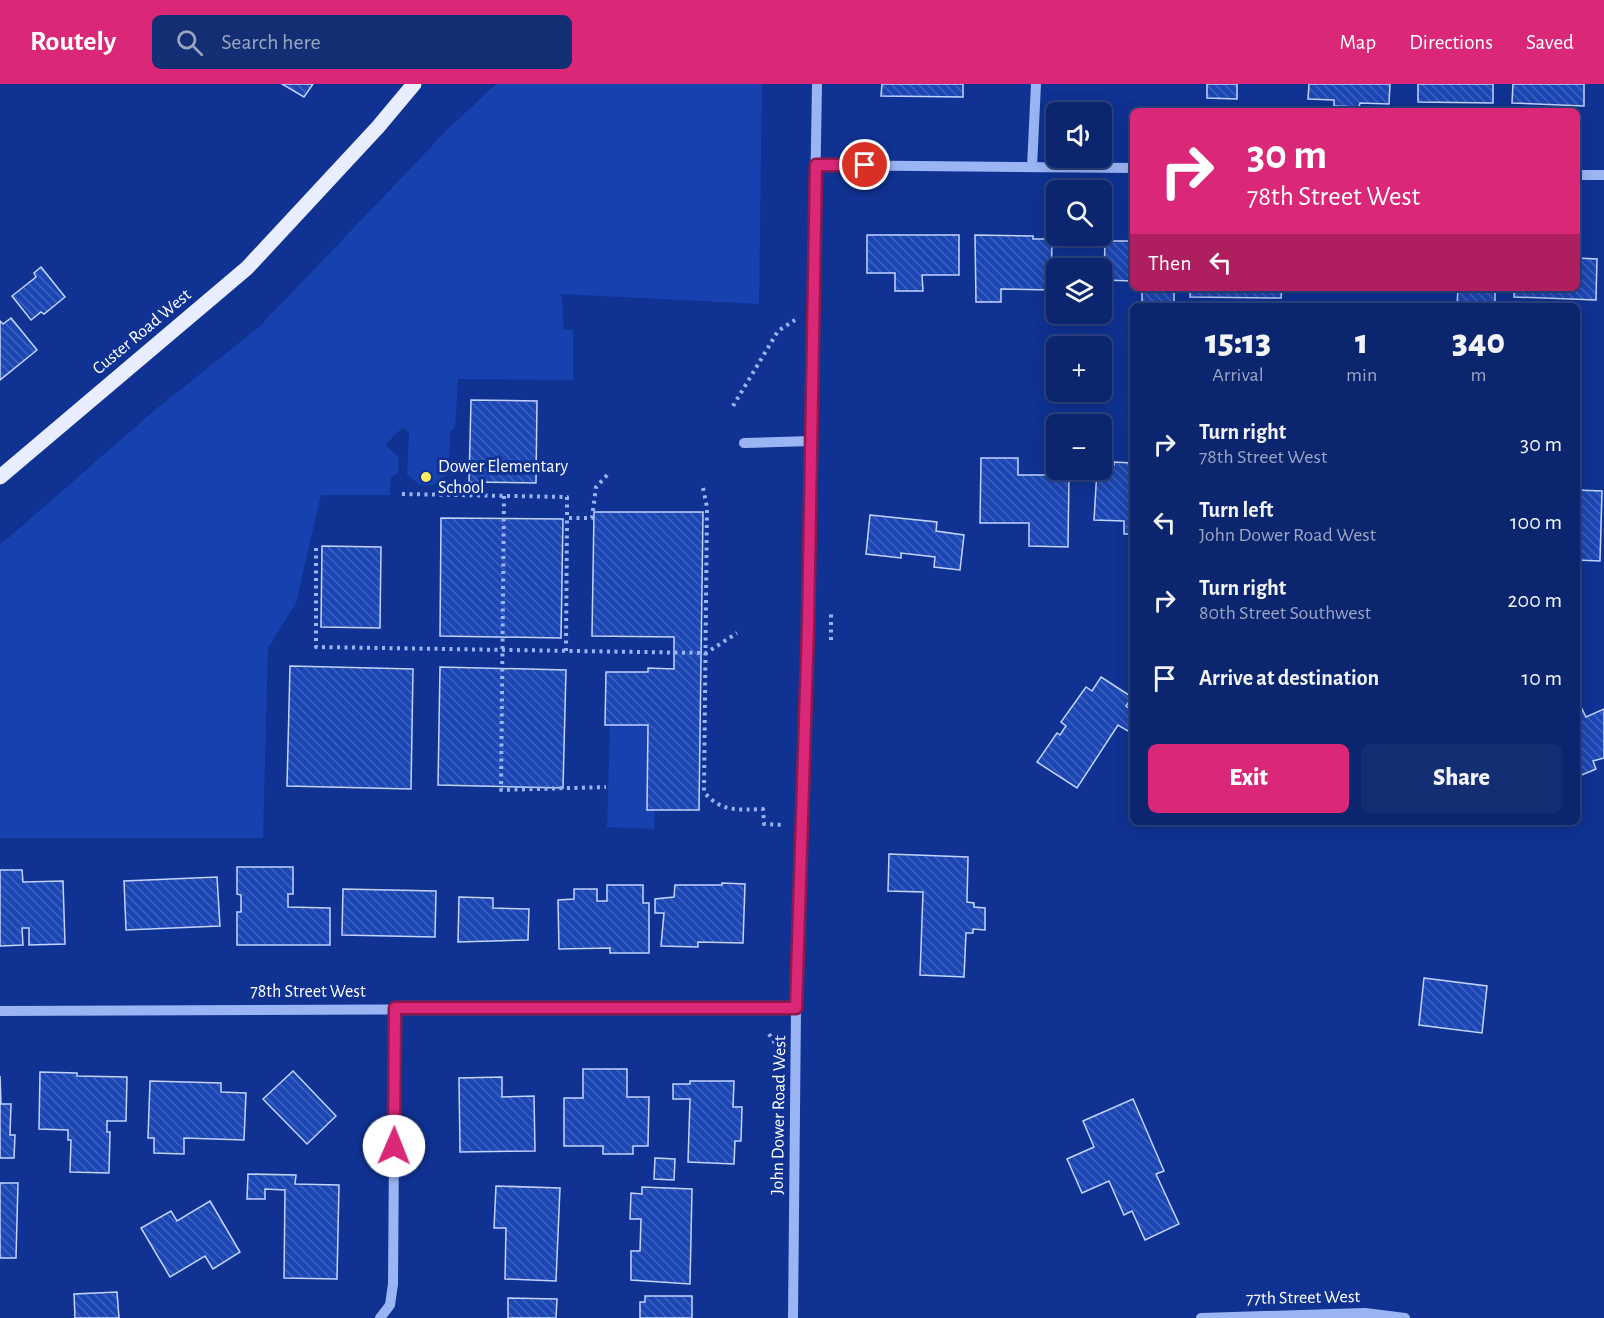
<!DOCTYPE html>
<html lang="en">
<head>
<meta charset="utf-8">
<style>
  body { margin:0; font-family:"Alegreya Sans",sans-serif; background:#142e73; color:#f1f3f6; height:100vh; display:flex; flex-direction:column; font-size:22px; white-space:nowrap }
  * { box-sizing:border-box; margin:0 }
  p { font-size:20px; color:#9aa5c2 }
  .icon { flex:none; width:33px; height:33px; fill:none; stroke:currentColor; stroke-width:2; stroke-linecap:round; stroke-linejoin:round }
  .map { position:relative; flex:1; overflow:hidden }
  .details { position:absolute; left:1130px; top:219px; width:450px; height:522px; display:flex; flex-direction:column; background:#0b266e; border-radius:9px; box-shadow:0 3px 15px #0003,0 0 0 2px #2b4381 }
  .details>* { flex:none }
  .hud { position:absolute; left:1130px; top:24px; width:450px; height:183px; border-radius:9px; box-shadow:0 3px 15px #0003,0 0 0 2px #2b4381; background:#db2777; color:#fff; overflow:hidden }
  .fabs { position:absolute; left:1046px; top:18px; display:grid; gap:12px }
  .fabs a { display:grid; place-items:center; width:66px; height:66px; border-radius:9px; background:#0b266e; box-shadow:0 3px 15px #0003,0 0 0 2px #2b4381; font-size:30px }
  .pin { position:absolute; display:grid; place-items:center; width:51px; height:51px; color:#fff; margin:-26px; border:3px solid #fff; border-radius:50%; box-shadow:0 2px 6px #0007 }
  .me { position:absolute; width:66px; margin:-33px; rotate:1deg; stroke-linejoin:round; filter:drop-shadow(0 0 4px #0008) }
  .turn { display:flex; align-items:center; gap:21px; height:126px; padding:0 18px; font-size:27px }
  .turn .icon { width:78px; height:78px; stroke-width:2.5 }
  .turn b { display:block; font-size:42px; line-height:51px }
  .then { display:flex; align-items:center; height:57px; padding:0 18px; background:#0003; gap:12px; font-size:22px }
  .eta { display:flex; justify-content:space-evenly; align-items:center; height:102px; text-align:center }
  .eta b { font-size:36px; font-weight:800; line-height:42px }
  .button { display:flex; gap:12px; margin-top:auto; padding:12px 18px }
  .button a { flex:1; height:69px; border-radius:9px; background:#db2777; color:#fff; font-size:24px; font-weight:800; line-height:69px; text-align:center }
  .button a+a { background:#142e73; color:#f1f3f6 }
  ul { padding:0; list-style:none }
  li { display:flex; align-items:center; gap:18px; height:78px; padding:0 18px }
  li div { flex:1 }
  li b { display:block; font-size:22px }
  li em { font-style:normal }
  header { display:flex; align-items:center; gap:36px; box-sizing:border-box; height:84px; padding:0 30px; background:#db2777; color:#fff }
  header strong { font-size:28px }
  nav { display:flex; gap:33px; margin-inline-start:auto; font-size:21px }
  .search { width:420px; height:54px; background:#142e73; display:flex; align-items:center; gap:15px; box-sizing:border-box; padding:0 21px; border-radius:9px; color:#9aa5c2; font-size:22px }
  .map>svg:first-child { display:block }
</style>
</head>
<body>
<header>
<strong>Routely</strong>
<div class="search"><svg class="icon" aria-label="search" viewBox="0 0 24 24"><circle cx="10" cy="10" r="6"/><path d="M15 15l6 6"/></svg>Search here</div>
<nav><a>Map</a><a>Directions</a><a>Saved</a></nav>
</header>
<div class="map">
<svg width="1604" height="1234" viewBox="0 0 1604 1234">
  <defs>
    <pattern id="building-back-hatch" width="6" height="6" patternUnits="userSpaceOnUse" patternTransform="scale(1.5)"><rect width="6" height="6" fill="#1c46b3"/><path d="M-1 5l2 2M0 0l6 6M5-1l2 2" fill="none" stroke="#3e62be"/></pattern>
  </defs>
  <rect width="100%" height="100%" fill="#0f3293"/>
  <g fill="#1641ae">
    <path d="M496,0H762L759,220L561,210L564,240L562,245L573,246V296L458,295L455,344L450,348L449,389L434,401H419L407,390L409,349L403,343L385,361L398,373V389L390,394V411H321L296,519L268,564L263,754H0V461L156,325L260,242L450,43Z"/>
    <path d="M648,641L655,726L654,745L607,743L610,642Z"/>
  </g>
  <g fill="url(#building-back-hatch)" stroke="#c3d4fe" stroke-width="1.5">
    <path d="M282,0H313L304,13Z"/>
    <path d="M882,0H963V13L881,12Z"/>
    <path d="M1207,0H1237V15L1207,14Z"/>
    <path d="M1309,0H1390L1389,20L1360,19L1359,23L1334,22V16L1308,15Z"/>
    <path d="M1418,0H1493V19L1418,18Z"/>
    <path d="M1513,0H1584V22L1512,19Z"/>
    <path d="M867,151H959V191H922L923,207H895V189H867Z"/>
    <path d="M975,151L1033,152V155H1052L1051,206L1001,205V218H976Z"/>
    <path d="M1105,157H1132V197L1104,196Z"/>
    <path d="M1576,174L1597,175L1596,216L1514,213V204H1576Z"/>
    <path d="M41,183L65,213L44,230L41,228L31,236L12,212L36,193L34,189Z"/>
    <rect x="1142" y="204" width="32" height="18"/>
    <path d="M1190,204H1282L1281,214L1190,213Z"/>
    <path d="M1458,204H1495V222H1457Z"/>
    <path d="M11,234L37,266L0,296V237L3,240Z"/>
    <path d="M471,316L537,317L536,399L469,398Z"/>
    <path d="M981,374H1018V391H1069L1068,463L1029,462V439H980Z"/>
    <path d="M1114,378L1132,379V450H1124V437L1094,436L1097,386H1101V380L1114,381Z"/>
    <path d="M1576,406L1602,407L1600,477L1576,476Z"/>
    <path d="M594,428H703L699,726H647L648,641H605L606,588H648V584L674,585V553L592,552Z"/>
    <path d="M870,431L937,438L936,447L964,451L960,486L934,483L935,473L901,469V474L866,470Z"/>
    <path d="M441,434L563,435L561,554L440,552Z"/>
    <path d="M322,462L381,463L380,544L321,543Z"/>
    <path d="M290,582L413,585L411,705L287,702Z"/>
    <path d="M440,583L566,586L563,704L438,701Z"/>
    <path d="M1101,593L1132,613L1126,622L1132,626V641L1128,647L1118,641L1077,704L1037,678L1057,649L1060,651L1066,642L1061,638L1086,603L1092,607Z"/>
    <path d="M1580,621L1586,633L1604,625V674L1593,677L1596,685L1577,693L1576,623Z"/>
    <path d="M889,770L968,773L967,818L974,819V823L985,824V846L973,845V849H966L964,893L920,891L923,808L888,807Z"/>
    <path d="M237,783H293V810H288V823L330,824V861H237V828H241V811L237,810Z"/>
    <path d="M0,786H22L23,798L63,797L65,860L29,861V844H22L23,861L0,862Z"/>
    <path d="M217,793L220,842L126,846L124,797Z"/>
    <path d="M722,799L745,800L743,859L698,858V863L661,862L664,829H655V815L674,813L675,801H722Z"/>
    <path d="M607,801H643V819H649V869H610V864L559,865L558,816L574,815V805H597V817H607Z"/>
    <path d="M343,805L436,807L435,853L342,851Z"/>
    <path d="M459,813L493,814V824L529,825L528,856L458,858Z"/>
    <path d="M1424,894L1487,902L1482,949L1419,941Z"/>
    <path d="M583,985H627V1013H649L648,1062H633V1070H603V1062H564V1014H583Z"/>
    <path d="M293,987L336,1032L307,1060L263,1015Z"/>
    <path d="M40,988L77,989V992L127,993L126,1037H107V1048H110L109,1089L70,1088L71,1056H68V1046L39,1045Z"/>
    <path d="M0,992L1,1020H11L10,1051H15L14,1074H0Z"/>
    <path d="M502,993V1013L534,1012L535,1067L460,1068L459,994Z"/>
    <path d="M150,997L221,999V1008L246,1009L244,1056L184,1054V1070L154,1069V1054H148Z"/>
    <path d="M690,997H734L733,1023H742L741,1057H735L734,1080L688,1078L690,1015H673V1000H690Z"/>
    <path d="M1133,1015L1164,1087L1156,1090L1179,1140L1145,1156L1132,1127L1124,1131L1109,1097L1082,1109L1067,1075L1094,1063L1083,1037Z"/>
    <path d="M655,1074L675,1075L674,1096L654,1095Z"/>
    <path d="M248,1090L296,1091L295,1100L339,1101L337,1195L284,1194L285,1106L265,1105V1115H247Z"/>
    <path d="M0,1099H18L16,1174H0Z"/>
    <path d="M496,1102L560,1104L556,1197L505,1195L506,1144H494Z"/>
    <path d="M642,1103L692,1105L690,1200L631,1196V1167H640L641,1135H630L631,1109L642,1110Z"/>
    <path d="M210,1117L240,1168L213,1185L205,1172L170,1193L141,1144L171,1127L177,1137Z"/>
    <path d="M117,1208L119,1234H75L74,1210Z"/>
    <path d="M645,1212H692V1234H640V1218H645Z"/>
    <path d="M508,1214L557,1215L556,1234H508Z"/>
  </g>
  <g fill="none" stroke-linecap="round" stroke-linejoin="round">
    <g stroke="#9bb4f4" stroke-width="4" stroke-dasharray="3 4.5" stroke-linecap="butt">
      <path d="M733,322L778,247L795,236"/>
      <path d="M703,404L707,423L704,708C721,728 738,726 763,725L764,740L783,741"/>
      <path d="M402,410L567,413V434"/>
      <path d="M504,412L501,706L606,703"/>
      <path d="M316,464V563L706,569L737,549"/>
      <path d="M831,556V529"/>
      <path d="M566,567L567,434H592L596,403L610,388"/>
      <path d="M769,950L778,964"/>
    </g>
    <g stroke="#9bb4f4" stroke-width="10">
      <path d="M816,81L1132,84"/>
      <path d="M1032,83L1036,0"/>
      <path d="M1576,91H1604"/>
      <path d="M744,359L811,357"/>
      <path d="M0,927L796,924"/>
      <path d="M380,1234L390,1221L393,1200L395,924"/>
      <path d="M793,1234L796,924L808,529L817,0"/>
      <path d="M1201,1234L1365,1229L1405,1234"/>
    </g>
    <path stroke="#e8edff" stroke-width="15" d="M0,393L247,184L378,43L414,0"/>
  </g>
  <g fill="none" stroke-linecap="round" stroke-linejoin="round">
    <defs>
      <path id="route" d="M394,1062L395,924H796L808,542L816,81H865"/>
    </defs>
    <use href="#route" stroke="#8e194d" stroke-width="15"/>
    <use href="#route" stroke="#db2777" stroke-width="10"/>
  </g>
  <circle fill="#ffec5e" stroke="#0f3293" stroke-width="2" cx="426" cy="393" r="6"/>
  <g text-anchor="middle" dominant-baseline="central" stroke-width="6" stroke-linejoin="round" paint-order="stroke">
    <g font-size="18" fill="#fff" stroke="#0f3293">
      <text transform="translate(142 248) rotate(-40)">Custer Road West</text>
      <text x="308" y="908">78th Street West</text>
      <text transform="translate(779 1031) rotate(-89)">John Dower Road West</text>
      <text transform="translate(1303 1214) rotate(-1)">77th Street West</text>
    </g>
    <g font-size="18" fill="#fff" stroke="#0f3293" text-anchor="start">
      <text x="438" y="383">Dower Elementary<tspan x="438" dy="21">School</tspan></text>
    </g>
  </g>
</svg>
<div class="fabs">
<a><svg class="icon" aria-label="sound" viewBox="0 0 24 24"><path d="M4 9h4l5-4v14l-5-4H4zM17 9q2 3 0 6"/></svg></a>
<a><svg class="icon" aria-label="search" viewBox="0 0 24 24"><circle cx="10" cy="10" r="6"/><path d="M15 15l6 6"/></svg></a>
<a><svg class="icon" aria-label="layers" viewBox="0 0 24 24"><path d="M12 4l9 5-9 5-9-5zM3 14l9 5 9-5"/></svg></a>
<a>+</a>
<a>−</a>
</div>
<div class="pin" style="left:865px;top:81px;background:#d93025"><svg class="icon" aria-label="arrive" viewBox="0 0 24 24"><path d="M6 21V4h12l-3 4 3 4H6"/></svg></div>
<svg class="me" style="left:394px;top:1062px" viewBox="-20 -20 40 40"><circle r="19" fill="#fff"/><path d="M0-13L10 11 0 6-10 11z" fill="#db2777"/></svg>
<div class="hud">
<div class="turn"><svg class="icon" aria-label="right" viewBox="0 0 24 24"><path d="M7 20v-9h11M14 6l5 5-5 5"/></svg><div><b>30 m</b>78th Street West</div></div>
<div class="then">Then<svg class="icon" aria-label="left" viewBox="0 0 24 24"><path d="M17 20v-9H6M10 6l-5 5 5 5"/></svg></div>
</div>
<section class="details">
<div class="eta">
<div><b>15:13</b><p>Arrival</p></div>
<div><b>1</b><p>min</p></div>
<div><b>340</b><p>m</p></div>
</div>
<ul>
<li><svg class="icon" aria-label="right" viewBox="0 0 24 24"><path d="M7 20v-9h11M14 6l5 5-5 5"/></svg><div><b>Turn right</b><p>78th Street West</p></div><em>30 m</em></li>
<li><svg class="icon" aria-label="left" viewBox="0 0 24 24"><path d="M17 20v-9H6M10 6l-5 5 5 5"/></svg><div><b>Turn left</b><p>John Dower Road West</p></div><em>100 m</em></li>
<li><svg class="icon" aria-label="right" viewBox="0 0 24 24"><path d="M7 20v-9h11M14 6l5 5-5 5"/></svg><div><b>Turn right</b><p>80th Street Southwest</p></div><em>200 m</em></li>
<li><svg class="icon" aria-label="arrive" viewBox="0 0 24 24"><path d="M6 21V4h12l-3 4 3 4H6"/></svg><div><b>Arrive at destination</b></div><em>10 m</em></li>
</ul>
<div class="button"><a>Exit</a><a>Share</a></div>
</section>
</div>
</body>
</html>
